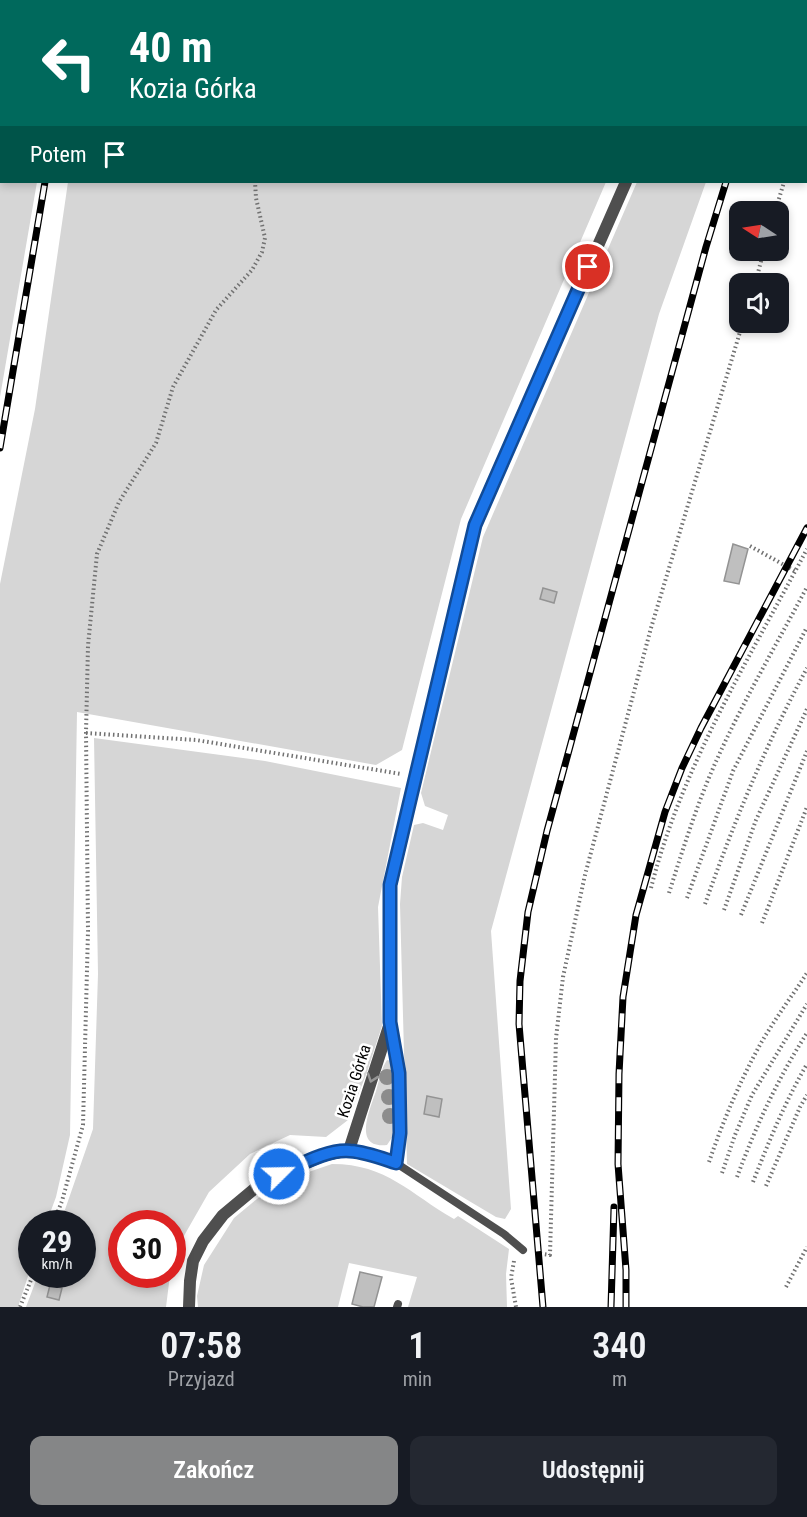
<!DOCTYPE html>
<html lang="pl">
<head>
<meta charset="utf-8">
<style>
  body { margin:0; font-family:"Roboto Condensed",sans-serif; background:#242831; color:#f1f3f6; height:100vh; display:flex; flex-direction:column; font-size:22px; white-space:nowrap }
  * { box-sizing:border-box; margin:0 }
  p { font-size:20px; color:#9ea1a6 }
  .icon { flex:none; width:33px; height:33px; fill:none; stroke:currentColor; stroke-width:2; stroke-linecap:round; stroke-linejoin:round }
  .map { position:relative; height:1307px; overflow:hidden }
  .panel { display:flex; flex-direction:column; background:#171b24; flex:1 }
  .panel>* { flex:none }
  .banner { position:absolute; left:0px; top:0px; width:807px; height:183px; box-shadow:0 3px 9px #0003; background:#00695c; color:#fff; overflow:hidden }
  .needle { width:39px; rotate:282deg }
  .tools { position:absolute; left:729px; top:201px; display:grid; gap:12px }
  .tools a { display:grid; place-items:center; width:60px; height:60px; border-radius:12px; background:#171b24; box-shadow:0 3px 9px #0003; font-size:30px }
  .speed { position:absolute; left:18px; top:1210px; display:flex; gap:12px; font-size:30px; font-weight:700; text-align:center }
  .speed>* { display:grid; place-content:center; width:78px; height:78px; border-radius:50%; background:#171b24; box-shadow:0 3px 9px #0003; line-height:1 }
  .speed small { font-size:15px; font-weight:400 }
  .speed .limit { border:9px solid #d22; background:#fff; color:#111 }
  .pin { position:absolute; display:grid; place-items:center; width:51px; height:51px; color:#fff; margin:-26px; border:3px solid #fff; border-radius:50%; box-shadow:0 2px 6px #0007 }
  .me { position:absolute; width:66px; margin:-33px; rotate:67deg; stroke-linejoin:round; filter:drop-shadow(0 0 4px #0008) }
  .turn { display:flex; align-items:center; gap:21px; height:126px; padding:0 30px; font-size:27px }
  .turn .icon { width:78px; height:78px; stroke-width:2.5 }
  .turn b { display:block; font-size:42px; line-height:51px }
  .then { display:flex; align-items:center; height:57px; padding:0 30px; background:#0003; gap:12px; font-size:22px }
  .eta { display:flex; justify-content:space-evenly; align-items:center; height:102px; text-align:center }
  .eta b { font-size:36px; font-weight:600; line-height:42px }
  .primary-button { display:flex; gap:12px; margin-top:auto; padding:12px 30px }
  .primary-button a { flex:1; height:69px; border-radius:12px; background:#858687; color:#fff; font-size:24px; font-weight:600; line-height:69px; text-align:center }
  .primary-button a+a { background:#242831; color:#f1f3f6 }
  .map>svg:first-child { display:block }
</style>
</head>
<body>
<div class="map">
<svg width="807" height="1307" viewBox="0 0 807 1307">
  <rect width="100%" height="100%" fill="#fff"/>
  <g fill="#d6d6d6">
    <path d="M0,0H68L2,2V182H37L0,397Z"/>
    <path d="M98,0H681L98,1Z"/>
    <path d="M68,182H606L461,519L402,750L376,765L77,712L70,1135L56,1197L46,1224H32L31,1267L18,1307H0V584L35,409Z"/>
    <path d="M637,182H706L659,314L491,931L511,1209L505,1219L496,1217L407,1164L400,904L402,877L414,825L423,823L443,830L448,815L425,806L421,793L483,537Z"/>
    <path d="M94,738L265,761L401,788L378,907L382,1026L366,1075L348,1120L326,1137L290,1135L250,1154L209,1192L173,1255L172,1224H122V1275H170L166,1307H26L38,1275H82V1224H60L93,1129L98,974Z"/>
    <path d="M387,1060L391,1061L392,1068L393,1136L387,1145C352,1149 370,1109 376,1091C379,1081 381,1069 387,1060Z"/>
    <path d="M332,1164C387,1164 410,1194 454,1219L458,1216L509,1249L506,1274L507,1307H408L417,1277L349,1263L338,1307H198L197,1296L204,1265L234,1218L263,1194L291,1178Z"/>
  </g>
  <g fill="#bfbfbf" stroke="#939393" stroke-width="1.5">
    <path d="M733,544L748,549L739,584L724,581Z"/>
    <path d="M543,588L557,592L554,603L540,599Z"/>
    <path d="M427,1096L442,1099L439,1117L424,1114Z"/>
    <path d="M360,1272L382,1277L374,1307H363L352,1304Z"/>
    <path d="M50,1285L62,1288L59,1300L47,1297Z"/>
  </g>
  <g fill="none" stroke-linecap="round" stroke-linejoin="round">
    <g stroke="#717171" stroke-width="4" stroke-dasharray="1.5 3" stroke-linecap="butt">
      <path d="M806,115L807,111"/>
      <path d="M775,212L784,182"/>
      <path d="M755,284L764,250"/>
      <path d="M750,546L795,571"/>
      <path d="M86,733L196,740L401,774"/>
      <path d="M651,888C682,766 749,659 807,549"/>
      <path d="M669,893C681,855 693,817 708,780C736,713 773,651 807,587"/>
      <path d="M687,898L733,771L807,627"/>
      <path d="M705,904C734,822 766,744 807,668"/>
      <path d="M724,910L756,820L807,709"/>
      <path d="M741,915L807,751"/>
      <path d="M762,923L807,807"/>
      <path d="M709,1162C723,1121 740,1081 761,1043C775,1019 792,996 807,973"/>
      <path d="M722,1173L735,1135L752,1095L807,1004"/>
      <path d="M737,1177C756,1126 778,1078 807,1033"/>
      <path d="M753,1182C769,1141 785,1102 807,1064"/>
      <path d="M766,1186L800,1107L807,1095"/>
      <path d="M53,1224L62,1201L83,1125L88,931L86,733L88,646L97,554L119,502L156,443L173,387L216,310L252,270L262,252L265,238L256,198L255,182"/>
      <path d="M536,1253L550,1255L556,1038L563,977L585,875L651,628L743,322"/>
      <path d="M514,1261L511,1278L516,1307"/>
      <path d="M786,1287L807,1247"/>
      <path d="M20,1307L33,1275"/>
    </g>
    <g stroke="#4f4f4f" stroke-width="8">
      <path d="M396,1163L504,1234L523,1250"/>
      <path d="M397,1307L398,1304"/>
    </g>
    <g stroke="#4f4f4f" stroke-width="12">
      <path d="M704,2L705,0"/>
      <path d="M349,1150L389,1026"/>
      <path d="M189,1307L190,1281L193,1261L203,1241L223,1215L265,1180L323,1156L349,1150L372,1155L396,1163L400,1133V1073L390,1022L391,885L475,525L626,182"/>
    </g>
    <defs>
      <g id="rail">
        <path d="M75,2L76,0"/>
        <path d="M806,9L807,6"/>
        <path d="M0,448L45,182"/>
        <path d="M543,1307L519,1024L520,981L528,912L547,831L706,247L726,182"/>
        <path d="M611,1307L614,1207"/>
        <path d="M626,1307V1270L618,1164L619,1074L623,997L636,915L665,812L682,768L701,728L807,528"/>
      </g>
    </defs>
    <use href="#rail" stroke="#000" stroke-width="7"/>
    <use href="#rail" stroke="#fff" stroke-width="4.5" stroke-dasharray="14" stroke-linecap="butt"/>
  </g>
  <g fill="#8c8c8c">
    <circle cx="387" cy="1077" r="8"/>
    <circle cx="389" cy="1097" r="8"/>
    <circle cx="390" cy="1116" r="8"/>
  </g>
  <defs><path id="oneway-chevron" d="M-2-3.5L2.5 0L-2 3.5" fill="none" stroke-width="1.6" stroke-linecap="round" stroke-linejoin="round" transform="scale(1.5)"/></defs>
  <use stroke="#959595" href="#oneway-chevron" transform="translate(372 1078) rotate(109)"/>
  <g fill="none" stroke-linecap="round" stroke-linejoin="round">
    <defs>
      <path id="route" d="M279,1174C300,1165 327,1149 350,1151C366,1152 381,1158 396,1163L400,1133L399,1073L390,1022V885L475,525L588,267"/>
    </defs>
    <use href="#route" stroke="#114b97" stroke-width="15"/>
    <use href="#route" stroke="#1a73e8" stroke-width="10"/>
  </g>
  <g text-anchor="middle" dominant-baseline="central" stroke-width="5" stroke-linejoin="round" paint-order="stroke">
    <g font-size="16" fill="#000" stroke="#fff">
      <text transform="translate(354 1081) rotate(-72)">Kozia Górka</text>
    </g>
  </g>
</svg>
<div class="tools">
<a><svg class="needle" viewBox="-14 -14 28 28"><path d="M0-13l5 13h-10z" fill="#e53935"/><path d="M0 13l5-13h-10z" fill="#9ea1a6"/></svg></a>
<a><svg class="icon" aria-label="sound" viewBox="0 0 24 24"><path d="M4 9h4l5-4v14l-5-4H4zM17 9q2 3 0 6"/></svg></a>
</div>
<div class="speed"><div>29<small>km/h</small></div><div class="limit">30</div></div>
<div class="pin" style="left:588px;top:267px;background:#d93025"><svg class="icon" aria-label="arrive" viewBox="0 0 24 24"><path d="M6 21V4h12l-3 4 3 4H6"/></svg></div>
<svg class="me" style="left:279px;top:1174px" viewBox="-20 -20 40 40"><circle r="17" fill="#1a73e8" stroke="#fff" stroke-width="3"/><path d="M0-11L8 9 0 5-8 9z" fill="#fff"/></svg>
<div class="banner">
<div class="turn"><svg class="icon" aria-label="left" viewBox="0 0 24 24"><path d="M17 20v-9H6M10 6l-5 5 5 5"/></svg><div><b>40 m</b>Kozia Górka</div></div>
<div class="then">Potem<svg class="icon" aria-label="arrive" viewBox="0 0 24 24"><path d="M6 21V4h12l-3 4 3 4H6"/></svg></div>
</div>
</div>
<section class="panel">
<div class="eta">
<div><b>07:58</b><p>Przyjazd</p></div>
<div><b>1</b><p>min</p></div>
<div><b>340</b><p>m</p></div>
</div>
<div class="primary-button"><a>Zakończ</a><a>Udostępnij</a></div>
</section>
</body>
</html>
